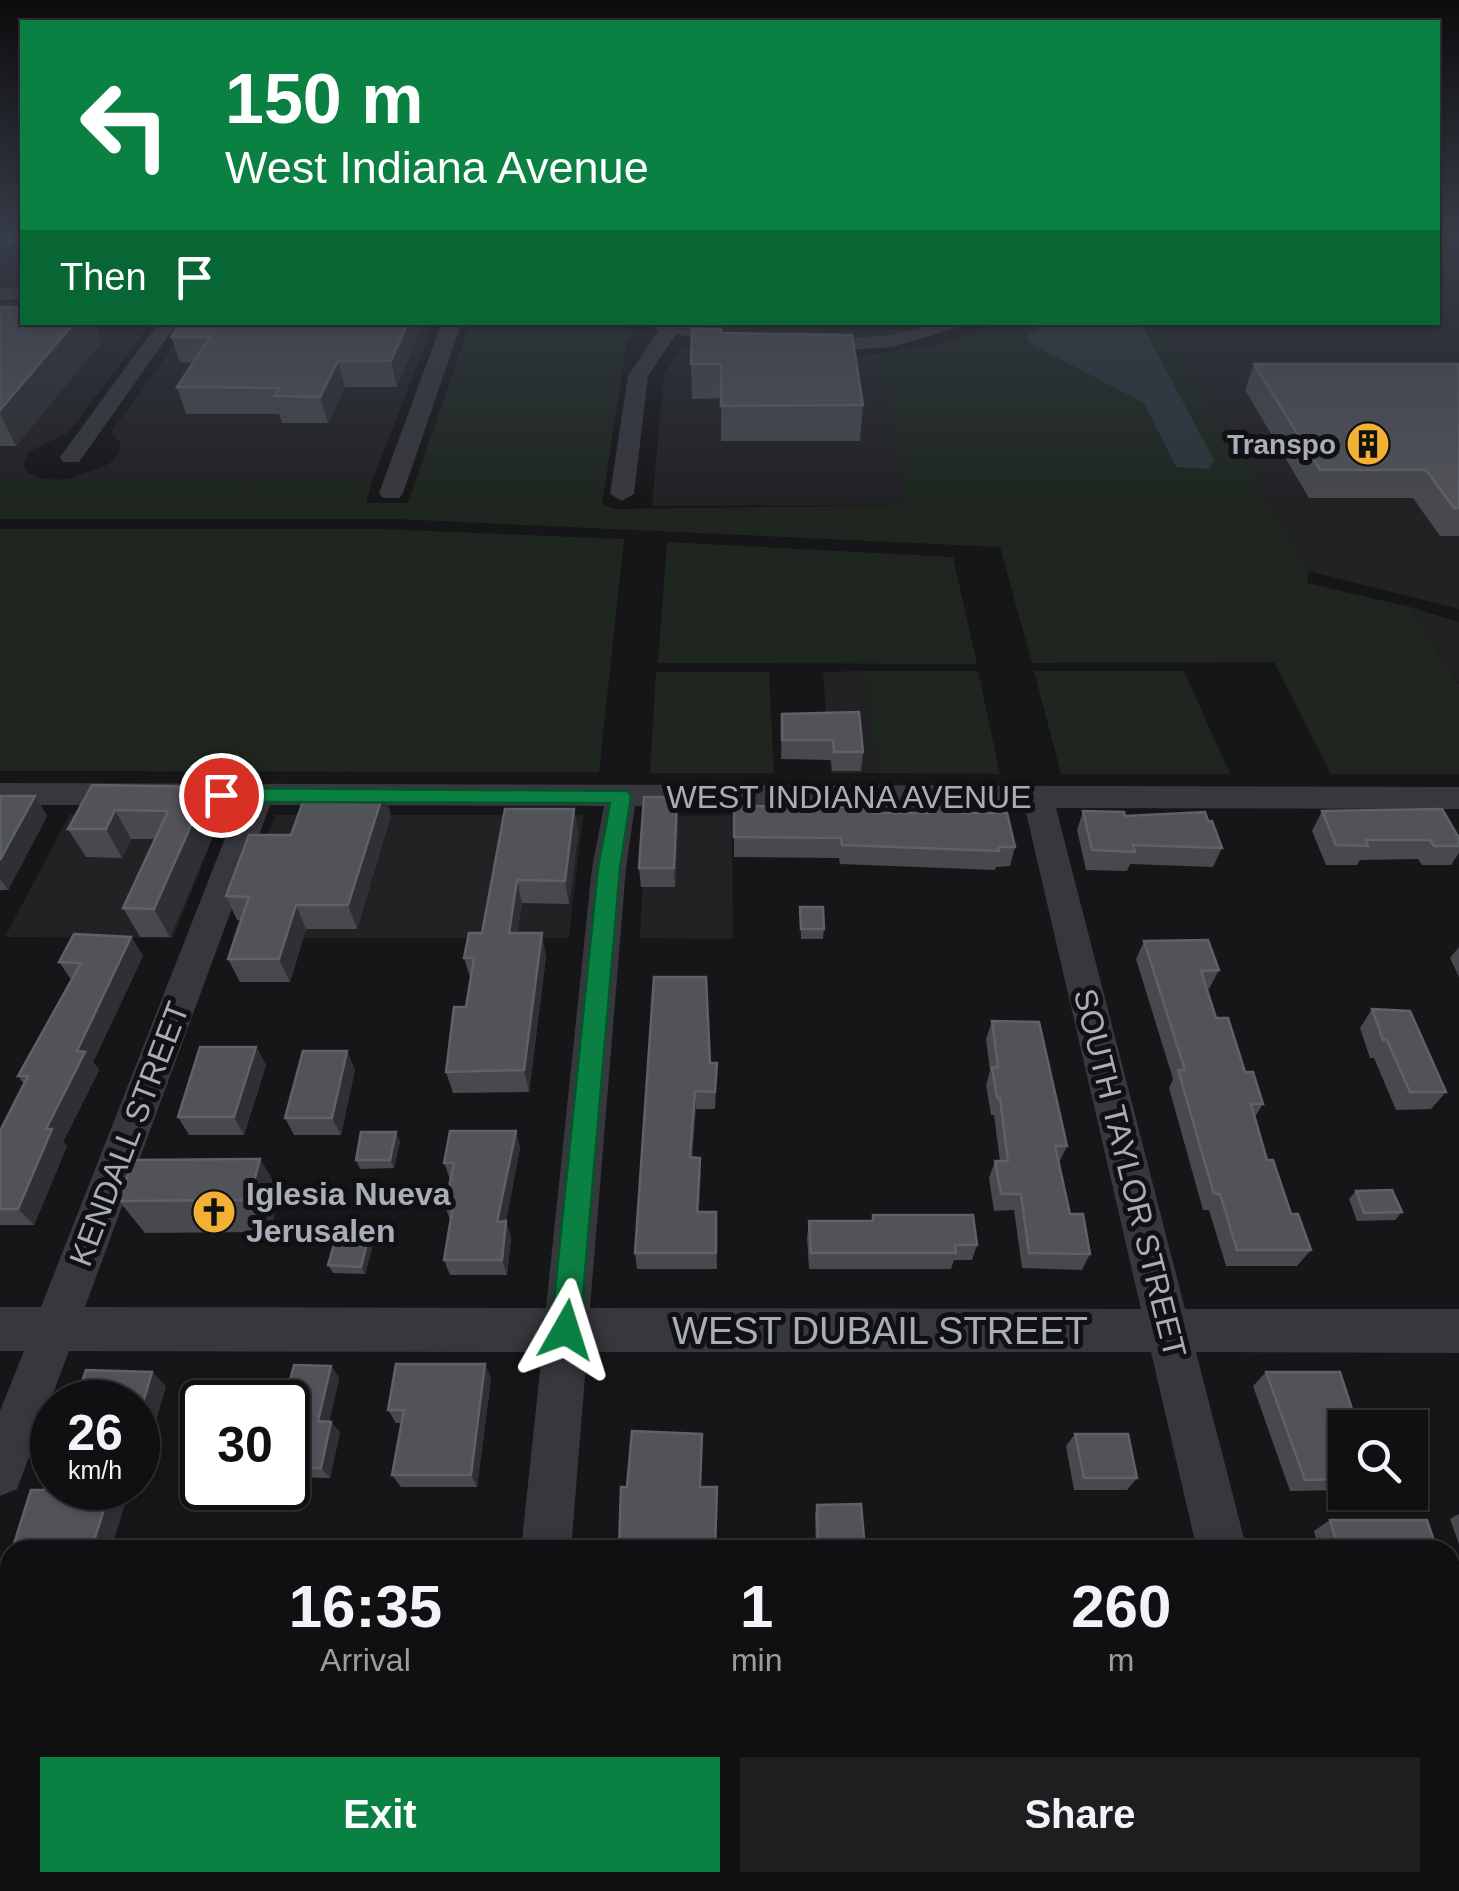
<!DOCTYPE html>
<html lang="en">
<head>
<meta charset="utf-8">
<style>
  body { margin:0; font-family:Arial,sans-serif; background:#1e1e20; color:#f1f3f6; height:100vh; display:flex; flex-direction:column; font-size:38px; white-space:nowrap }
  * { box-sizing:border-box; margin:0 }
  p { font-size:32px; color:#9c9d9f }
  .icon { flex:none; width:55px; height:55px; fill:none; stroke:currentColor; stroke-width:2; stroke-linecap:round; stroke-linejoin:round }
  .map { position:relative; flex:1; overflow:hidden }
  .panel { position:absolute; left:0px; top:1540px; width:1460px; height:352px; display:flex; flex-direction:column; background:#101012; border-radius:30px 30px 0 0; box-shadow:0 2px 8px #0004,0 0 0 2px #303032 }
  .panel>* { flex:none }
  .banner { position:absolute; left:20px; top:20px; width:1420px; height:305px; border-radius:0px; box-shadow:0 2px 8px #0004,0 0 0 2px #303032; background:#0b8043; color:#fff; overflow:hidden }
  .fabs { position:absolute; left:1328px; top:1410px; display:grid; gap:20px }
  .fabs a { display:grid; place-items:center; width:100px; height:100px; border-radius:0px; background:#101012; box-shadow:0 2px 8px #0004,0 0 0 2px #303032; font-size:50px }
  .speed { position:absolute; left:30px; top:1380px; display:flex; gap:20px; font-size:50px; font-weight:700; text-align:center }
  .speed>* { display:grid; place-content:center; width:130px; height:130px; border-radius:50%; background:#101012; box-shadow:0 2px 8px #0004,0 0 0 2px #303032; line-height:1 }
  .speed small { font-size:25px; font-weight:400 }
  .speed .limit { border:5px solid #111; border-radius:15px; background:#fff; color:#111 }
  .pin { position:absolute; display:grid; place-items:center; width:85px; height:85px; color:#fff; margin:-42px; border:5px solid #fff; border-radius:50%; box-shadow:0 2px 10px #0007 }
  .me { position:absolute; width:110px; margin:-55px; rotate:6deg; stroke-linejoin:round; filter:drop-shadow(0 0 8px #0008) }
  .turn { display:flex; align-items:center; gap:35px; height:210px; padding:0 40px; font-size:45px }
  .turn .icon { width:130px; height:130px; stroke-width:2.5 }
  .turn b { display:block; font-size:70px; line-height:85px }
  .then { display:flex; align-items:center; height:95px; padding:0 40px; background:#0003; gap:20px; font-size:38px }
  .eta { display:flex; justify-content:space-evenly; align-items:center; height:170px; text-align:center }
  .eta b { font-size:60px; font-weight:600; line-height:70px }
  .primary-button { display:flex; gap:20px; margin-top:auto; padding:20px 40px }
  .primary-button a { flex:1; height:115px; border-radius:0px; background:#0b8043; color:#fff; font-size:40px; font-weight:600; line-height:115px; text-align:center }
  .primary-button a+a { background:#1e1e20; color:#f1f3f6 }
  .map>svg:first-child { display:block }
</style>
</head>
<body>
<div class="map">
<svg width="1459" height="1891" viewBox="0 0 1459 1891">
  <rect width="100%" height="100%" fill="#161618"/>
  <g fill="#222225">
    <path d="M1438,238H1459V609L1309,571L1166,323L1438,322Z"/>
    <path d="M0,302L22,303V322L151,323L69,432L28,452L24,465L28,473L42,479H0Z"/>
    <path d="M190,323H434L372,481L66,480L109,464L119,453L121,443L111,432Z"/>
    <path d="M683,347L820,358L875,354L909,505L652,506L664,373Z"/>
    <path d="M1410,607L1459,622V684V683Z"/>
    <path d="M864,671L877,773H831L823,672Z"/>
    <path d="M70,814L222,815L173,938L5,937Z"/>
    <path d="M275,815H583L569,938H232Z"/>
    <path d="M732,815L733,939L640,938L646,816Z"/>
  </g>
  <g fill="#1e261f">
    <path d="M613,322L634,333L627,341L602,504L615,509L908,505L875,354L936,345L1003,323H1166L1309,571L1307,583L1410,607L1459,684V774H1331L1274,662L1032,663L1000,547L396,519H0V479L372,481L366,503H408L470,323Z"/>
    <path d="M671,323H943C861,351 755,341 671,323Z"/>
    <path d="M0,529H379L624,539L599,772L0,771Z"/>
    <path d="M667,542L953,557L977,664L658,663Z"/>
    <path d="M864,671H978L1000,774L877,773Z"/>
    <path d="M1034,671H1184L1230,774H1061Z"/>
    <path d="M656,672H769L774,773H650Z"/>
  </g>
  <path fill="#2c353c" d="M1047,322L1141,323L1214,460L1209,469L1176,467L1144,403L1031,344L1027,336Z"/>
  <g fill="none" stroke-linecap="round" stroke-linejoin="round">
    <g fill="#37383d" fill-rule="evenodd">
      <path d="M0,288L22,289V299L0,300Z"/>
      <path d="M159,322H178L79,462H63L60,457Z"/>
      <path d="M442,322H462L403,493L399,498H383L379,493Z"/>
      <path d="M642,322H678L744,338L747,342L737,348L676,334L648,376L634,494L622,501L610,494L628,376L659,330Z"/>
      <path d="M942,322H976L892,347L809,353L799,347L809,341L892,335Z"/>
      <path d="M0,783L1459,787V809L1056,808L1185,1309H1459V1353L1196,1352L1247,1550H1197L1151,1352H587L571,1550H521L542,1352L69,1351L17,1489L0,1496V1411L24,1351H0V1307H41L238,805H0ZM270,805L604,806L592,868L546,1308L85,1307ZM635,806L1025,808L1141,1309L590,1308L626,868Z"/>
      <path d="M488,1882H546L545,1891H487Z"/>
      <path d="M1275,1882H1333L1335,1891H1277Z"/>
    </g>
    <path fill="#53555c" fill-rule="evenodd" d="M0,238H22V239L0,250Z"/>
  </g>
  <g fill="#47494d">
    <path d="M0,308L22,322H94L101,342L16,446H0Z"/>
    <path d="M423,322L397,387H345L328,423H282L279,414H186L177,387L193,363L180,362L171,337Z"/>
    <path d="M721,333L863,405L860,441H721V398L692,399L691,364Z"/>
    <path d="M1254,364H1459V536H1440L1413,498H1309L1245,390Z"/>
    <path d="M782,714L863,752L861,771H832L831,760L781,759Z"/>
    <path d="M92,785L221,816L170,937H140L123,908L155,839H131L122,858L86,857L68,829Z"/>
    <path d="M0,796H35L47,816L8,890H0Z"/>
    <path d="M734,806L875,813H928L930,806L961,813L1015,847L1010,866L996,867L995,870L840,864L839,858L734,857Z"/>
    <path d="M505,809H574L578,832L569,904L522,903L517,933L546,956L529,1092L453,1093L446,1072L466,1007L471,980L464,958L482,933Z"/>
    <path d="M1083,811L1125,816L1208,821L1222,848L1213,867L1130,864L1127,871L1086,870L1077,830Z"/>
    <path d="M1322,811L1459,838V853L1451,865H1422L1418,859L1360,860L1357,865H1326L1312,831Z"/>
    <path d="M391,815L357,929H306L290,982H240L228,959L241,920H237L226,896L291,835Z"/>
    <path d="M678,817L675,887H641L639,868Z"/>
    <path d="M800,907L824,929L823,939H801Z"/>
    <path d="M131,937L143,956L93,1062L99,1070L63,1142L67,1146L34,1225H0V1131L24,1084L18,1076L72,981L59,962Z"/>
    <path d="M1144,941L1219,970L1209,989H1207L1216,1018L1263,1104L1255,1117L1267,1160L1291,1214L1311,1250L1297,1266H1226L1209,1210H1203L1169,1088L1173,1079L1136,959Z"/>
    <path d="M1459,947V977L1450,958Z"/>
    <path d="M654,977L710,1063H717L715,1109H696L692,1158H700L699,1212H716L717,1269H637L635,1253Z"/>
    <path d="M1372,1009L1446,1092L1431,1109L1396,1110L1374,1058H1370L1360,1028Z"/>
    <path d="M992,1021L1067,1146L1059,1163L1070,1214L1090,1254L1082,1270L1022,1268L1014,1210L994,1211L989,1178L995,1161H1000L994,1115H991L986,1085L990,1071L986,1039Z"/>
    <path d="M256,1047L266,1065L244,1135H189L178,1117Z"/>
    <path d="M355,1069L341,1135H294L285,1118Z"/>
    <path d="M516,1131L520,1148L506,1221L511,1238L507,1275H450L444,1260L450,1220L445,1206L450,1179L444,1163Z"/>
    <path d="M400,1141L394,1168L360,1169L356,1160Z"/>
    <path d="M1356,1191L1402,1212L1395,1220L1357,1221L1349,1199Z"/>
    <path d="M280,1192L270,1232L145,1233L119,1201Z"/>
    <path d="M873,1215L977,1245L972,1260H954L951,1269H809L807,1237L809,1221H872Z"/>
    <path d="M370,1232L374,1240L365,1274L333,1273L328,1265Z"/>
    <path d="M331,1366L339,1378L329,1422L340,1432L330,1478L288,1477V1428L293,1405L286,1396Z"/>
    <path d="M1266,1372L1345,1428L1344,1490L1290,1491L1253,1386Z"/>
    <path d="M491,1378L477,1487H401L392,1475L401,1423H396L388,1410Z"/>
    <path d="M1075,1434L1137,1478L1127,1490H1074L1066,1446Z"/>
    <path d="M817,1505L865,1550H816L815,1515Z"/>
    <path d="M1459,1514V1544L1450,1519Z"/>
    <path d="M1330,1520L1437,1550H1319L1314,1531Z"/>
    <path d="M10,1555V1776H0V1586Z"/>
    <path d="M1450,1636L1459,1663V1693L1450,1696Z"/>
    <path d="M1099,1882H1207L1208,1891H1100Z"/>
    <path d="M1421,1887L1459,1891H1400L1399,1889Z"/>
  </g>
  <g fill="#2f3033">
    <path d="M75,322H94L101,342L16,446L0,413V410Z"/>
    <path d="M408,322H423L397,387L391,361Z"/>
    <path d="M338,361L345,387L328,423L320,397Z"/>
    <path d="M208,787L221,816L170,937L154,909Z"/>
    <path d="M384,791L391,815L357,929L348,905Z"/>
    <path d="M35,796L47,816L8,890L0,879V860Z"/>
    <path d="M677,797L678,817L675,887L674,868Z"/>
    <path d="M574,809L578,832L569,904L565,881Z"/>
    <path d="M115,810L131,839L122,858L106,829Z"/>
    <path d="M517,880L522,903L514,956L509,933Z"/>
    <path d="M296,905L306,929L290,982L279,959Z"/>
    <path d="M542,933L546,956L529,1092L524,1070Z"/>
    <path d="M131,937L143,956L93,1062L99,1070L63,1142L67,1146L34,1225L18,1209L46,1129L77,1051Z"/>
    <path d="M256,1047L266,1065L244,1135L234,1117Z"/>
    <path d="M347,1051L355,1069L341,1135L332,1118Z"/>
    <path d="M695,1091L696,1109L691,1174L690,1157Z"/>
    <path d="M516,1131L520,1148L503,1238L497,1222Z"/>
    <path d="M396,1132L400,1141L394,1168L390,1160Z"/>
    <path d="M700,1158L701,1175L698,1228L697,1212Z"/>
    <path d="M260,1159L280,1192L270,1232L249,1200Z"/>
    <path d="M506,1221L511,1238L507,1275L502,1260Z"/>
    <path d="M370,1232L374,1240L365,1274L361,1267Z"/>
    <path d="M485,1364L491,1378L477,1487L471,1475Z"/>
    <path d="M331,1366L339,1378L327,1432L318,1421Z"/>
    <path d="M152,1372L166,1386L139,1481L138,1420Z"/>
    <path d="M331,1422L340,1432L330,1478L321,1468Z"/>
    <path d="M111,1488H130L111,1550H91Z"/>
  </g>
  <g fill="#525359" stroke="#5f6168" stroke-width="2.5">
    <path d="M0,307L22,308V322H75L0,410Z"/>
    <path d="M181,322H408L391,361H338L320,397L274,396L279,388L177,387L210,337H171Z"/>
    <path d="M692,329H721V333L852,335L863,405L721,406V364H691Z"/>
    <path d="M1254,364H1459V508H1454L1426,470H1320Z"/>
    <path d="M859,712L863,752H834L833,740H782V714Z"/>
    <path d="M92,785L208,787L154,909L123,908L168,811L115,810L106,829H68Z"/>
    <path d="M307,791H384L348,905H296L279,959H228L249,897L226,896L249,835H291Z"/>
    <path d="M0,796H35L0,860Z"/>
    <path d="M644,797H677L674,868H639Z"/>
    <path d="M734,806L874,807L875,813H930V806L960,807L961,813H1007L1015,847H999V851L842,845L841,838L734,837Z"/>
    <path d="M505,809H574L565,881L517,880L509,933H542L524,1070L446,1072L454,1007H466L474,958H464L469,933H482Z"/>
    <path d="M1442,809L1459,838V846H1434L1430,840H1366L1368,846L1336,845L1322,811Z"/>
    <path d="M1083,811L1124,812L1125,816L1205,812L1208,821H1212L1222,848L1133,845L1135,852L1092,850Z"/>
    <path d="M800,907H823L824,929H801Z"/>
    <path d="M74,934L131,937L77,1051L85,1052L46,1129H52L18,1209H0V1131L28,1076H18L81,963L59,962Z"/>
    <path d="M1208,940L1219,970L1201,971L1216,1018H1228L1245,1072H1253L1263,1104H1251L1267,1160H1273L1291,1214H1298L1311,1250H1237L1220,1194H1214L1178,1070H1185L1144,941Z"/>
    <path d="M654,977H706L710,1063H717L715,1092L695,1091L690,1157L700,1158L697,1212H716V1253H635Z"/>
    <path d="M1372,1009L1410,1011L1446,1092H1410L1387,1040H1383Z"/>
    <path d="M992,1021L1039,1022L1067,1146H1055L1070,1214H1083L1090,1254L1029,1253L1021,1194H1001L995,1161H1008L1000,1098H997L992,1067H998Z"/>
    <path d="M200,1047H256L234,1117H178Z"/>
    <path d="M303,1051H347L332,1118H285Z"/>
    <path d="M450,1131H516L497,1222L506,1221L502,1260H444L453,1206H445L454,1163H444Z"/>
    <path d="M361,1132H396L390,1160H356Z"/>
    <path d="M260,1159L249,1200L119,1201L133,1160Z"/>
    <path d="M1392,1190L1402,1212L1364,1213L1356,1191Z"/>
    <path d="M873,1215H973L977,1245H955L956,1253H811L809,1221H873Z"/>
    <path d="M338,1231L370,1232L361,1267L328,1265Z"/>
    <path d="M396,1364H485L471,1475H392L404,1410H388Z"/>
    <path d="M294,1365L331,1366L318,1421L331,1422L321,1468H288V1429L295,1397L286,1396Z"/>
    <path d="M86,1370L152,1372L138,1420V1402H75Z"/>
    <path d="M1266,1372H1340L1358,1428H1345V1479L1305,1480Z"/>
    <path d="M632,1431L702,1434L700,1487H717L715,1550H619L621,1487H627Z"/>
    <path d="M1075,1434H1128L1137,1478H1084Z"/>
    <path d="M52,1465V1488H111L91,1550H12L31,1490H44Z"/>
    <path d="M861,1504L865,1550H818L817,1505Z"/>
    <path d="M1330,1520H1427L1437,1550H1339Z"/>
    <path d="M10,1555V1771H0V1586Z"/>
    <path d="M1450,1636L1459,1663V1690L1450,1689Z"/>
    <path d="M1450,1705L1459,1732V1782H1450Z"/>
    <path d="M1111,1882H1207L1208,1891H1112Z"/>
    <path d="M1421,1887H1459V1891H1422Z"/>
  </g>
  <linearGradient id="sky" x2="0" y2="1"><stop stop-color="#0c0c0d"/><stop offset="0.47" stop-color="#363c48"/><stop offset="1" stop-color="#363c48" stop-opacity="0"/></linearGradient>
  <rect width="1459" height="503" fill="url(#sky)"/>
  <path fill="#0b8043" stroke="#07532c" stroke-width="2.5" d="M221,788L628,791L631,796L620,868L580,1330L576,1341L566,1345L555,1341L551,1330L598,868L610,803L221,802L211,795Z"/>
  <defs>
    <symbol id="building-disc" viewBox="-11 -11 22 22"><circle r="9.5" fill="#f2b134" stroke="#111113"/><path d="M-4-6H4V6H1V3H-1V6H-4ZM-2.5-4.3h1.7v1.8h-1.7ZM.8-4.3h1.7v1.8H.8ZM-2.5-1h1.7V.8h-1.7ZM.8-1h1.7V.8H.8Z" fill="#111"/></symbol>
    <symbol id="church-disc" viewBox="-11 -11 22 22"><circle r="9.5" fill="#f2b134" stroke="#111113"/><path d="M-1.2-6h2.4v3.5h3.3v2.4h-3.3V6h-2.4V-.1h-3.3v-2.4h3.3Z" fill="#111"/></symbol>
  </defs>
  <g fill-rule="evenodd">
    <use href="#building-disc" x="1343" y="419" width="50" height="50"/>
    <use href="#church-disc" x="189" y="1187" width="50" height="50"/>
  </g>
  <g text-anchor="middle" dominant-baseline="central" stroke-width="10" stroke-linejoin="round" paint-order="stroke">
    <g font-size="28" font-weight="bold" fill="#a8adb8" stroke="#111113" text-anchor="end">
      <text x="1336" y="444">Transpo</text>
    </g>
    <g font-size="32" fill="#a8adb8" stroke="#111113">
      <text x="849" y="797">WEST INDIANA AVENUE</text>
      <text transform="translate(129 1134) rotate(-69)">KENDALL STREET</text>
      <text transform="translate(1130 1173) rotate(76)">SOUTH TAYLOR STREET</text>
    </g>
    <g font-size="32" font-weight="bold" fill="#a8adb8" stroke="#111113" text-anchor="start">
      <text x="246" y="1194">Iglesia Nueva<tspan x="246" dy="37">Jerusalen</tspan></text>
    </g>
    <g font-size="38" fill="#a8adb8" stroke="#111113">
      <text x="880" y="1331">WEST DUBAIL STREET</text>
    </g>
  </g>
</svg>
<div class="fabs">
<a><svg class="icon" aria-label="search" viewBox="0 0 24 24"><circle cx="10" cy="10" r="6"/><path d="M15 15l6 6"/></svg></a>
</div>
<div class="speed"><div>26<small>km/h</small></div><div class="limit">30</div></div>
<div class="pin" style="left:221px;top:795px;background:#d93025"><svg class="icon" aria-label="arrive" viewBox="0 0 24 24"><path d="M6 21V4h12l-3 4 3 4H6"/></svg></div>
<svg class="me" style="left:566px;top:1330px" viewBox="-20 -20 40 40"><path d="M0-17L14 15 0 8-14 15z" fill="#0b8043" stroke="#fff" stroke-width="4"/></svg>
<div class="banner">
<div class="turn"><svg class="icon" aria-label="left" viewBox="0 0 24 24"><path d="M17 20v-9H6M10 6l-5 5 5 5"/></svg><div><b>150 m</b>West Indiana Avenue</div></div>
<div class="then">Then<svg class="icon" aria-label="arrive" viewBox="0 0 24 24"><path d="M6 21V4h12l-3 4 3 4H6"/></svg></div>
</div>
<section class="panel">
<div class="eta">
<div><b>16:35</b><p>Arrival</p></div>
<div><b>1</b><p>min</p></div>
<div><b>260</b><p>m</p></div>
</div>
<div class="primary-button"><a>Exit</a><a>Share</a></div>
</section>
</div>
</body>
</html>
